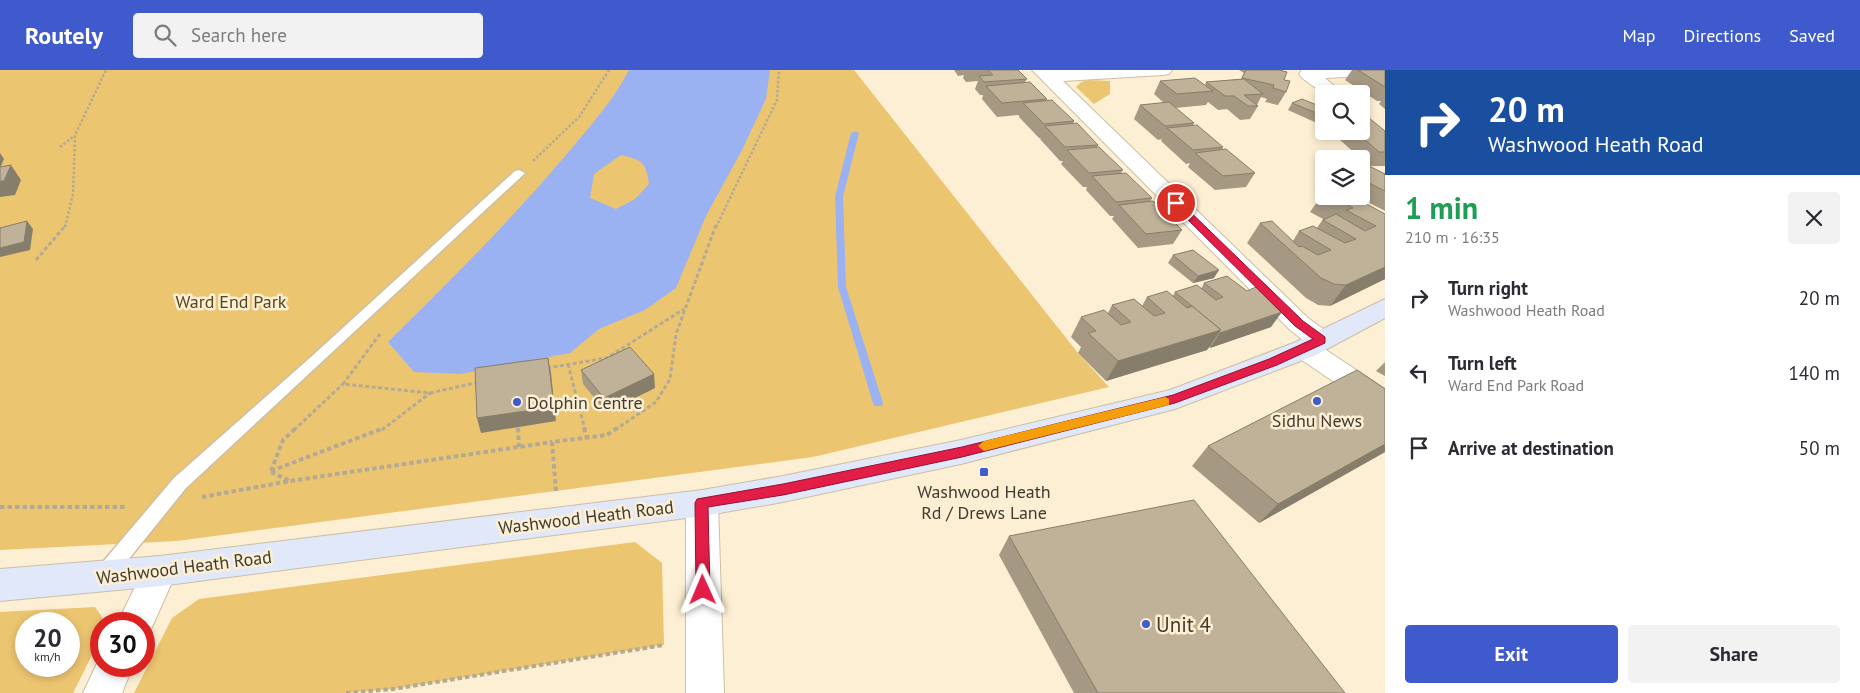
<!DOCTYPE html>
<html lang="en">
<head>
<meta charset="utf-8">
<style>
  body { margin:0; font-family:"PT Sans",sans-serif; background:#f2f2f3; color:#2b2b33; height:100vh; display:flex; flex-direction:column; font-size:19px; white-space:nowrap }
  * { box-sizing:border-box; margin:0 }
  p { font-size:16px; color:#7c7c81 }
  .icon { flex:none; width:28px; height:28px; fill:none; stroke:currentColor; stroke-width:2; stroke-linecap:round; stroke-linejoin:round }
  .map { position:relative; flex:1; overflow:hidden }
  .details { display:flex; flex-direction:column; background:#fff; width:475px }
  .details>* { flex:none }
  .top-card { background:#1a4fa0; color:#fff; overflow:hidden }
  .controls { position:absolute; left:1315px; top:15px; display:grid; gap:10px }
  .controls a { display:grid; place-items:center; width:55px; height:55px; border-radius:5px; background:#fff; box-shadow:0 2px 8px #0003; font-size:25px }
  .speed { position:absolute; left:15px; top:542px; display:flex; gap:10px; font-size:25px; font-weight:700; text-align:center }
  .speed>* { display:grid; place-content:center; width:65px; height:65px; border-radius:50%; background:#fff; box-shadow:0 2px 8px #0003; line-height:1 }
  .speed small { font-size:12px; font-weight:400 }
  .speed .limit { border:8px solid #d22; background:#fff; color:#111 }
  .pin { position:absolute; display:grid; place-items:center; width:42px; height:42px; color:#fff; margin:-21px; border:2px solid #fff; border-radius:50%; box-shadow:0 1px 5px #0007 }
  .me { position:absolute; width:55px; margin:-28px; rotate:359deg; stroke-linejoin:round; filter:drop-shadow(0 0 4px #0008) }
  .turn { display:flex; align-items:center; gap:18px; height:105px; padding:0 20px; font-size:22px }
  .turn .icon { width:65px; height:65px; stroke-width:2.5 }
  .turn b { display:block; font-size:35px; line-height:42px }
  .round { display:grid; place-items:center; flex:none; width:52px; height:52px; border-radius:5px; background:#f2f2f3 }
  .summary { display:flex; align-items:center; justify-content:space-between; height:85px; padding:0 20px }
  h1 { font-size:30px; font-weight:700; line-height:38px; color:#1e9e55 }
  .action { display:flex; gap:10px; margin-top:auto; padding:10px 20px }
  .action a { flex:1; height:58px; border-radius:5px; background:#3e5acc; color:#fff; font-size:20px; font-weight:700; line-height:58px; text-align:center }
  .action a+a { background:#f2f2f3; color:#2b2b33 }
  ul { padding:0; list-style:none }
  li { display:flex; align-items:center; gap:15px; height:75px; padding:0 20px }
  li div { flex:1 }
  li b { display:block; font-size:19px }
  li em { font-style:normal }
  header { display:flex; align-items:center; gap:30px; box-sizing:border-box; height:70px; padding:0 25px; background:#3e5acc; color:#fff }
  header strong { font-size:24px }
  nav { display:flex; gap:28px; margin-inline-start:auto; font-size:18px }
  .search { width:350px; height:45px; background:#f2f2f3; display:flex; align-items:center; gap:12px; box-sizing:border-box; padding:0 18px; border-radius:5px; color:#7c7c81; font-size:19px }
  main { display:flex; flex:1; min-height:0 }
  .map>svg:first-child { display:block }
</style>
</head>
<body>
<header>
<strong>Routely</strong>
<div class="search"><svg class="icon" aria-label="search" viewBox="0 0 24 24"><circle cx="10" cy="10" r="6"/><path d="M15 15l6 6"/></svg>Search here</div>
<nav><a>Map</a><a>Directions</a><a>Saved</a></nav>
</header>
<main>
<div class="map">
<svg width="1385" height="623" viewBox="0 0 1385 623">
  <rect width="100%" height="100%" fill="#fdefd3"/>
  <g fill="#ecc571" fill-rule="evenodd">
    <path d="M0,0H854L1078,283L1109,317L813,387L177,471L0,480Z"/>
    <path d="M1089,10L1110,11V24L1094,34L1076,17L1081,12Z"/>
    <path d="M635,472L662,493L664,575L393,619L346,623H134L172,548L199,529Z"/>
    <path d="M95,537L107,554H101V567L73,623H0V542ZM26,554H69V596H26Z"/>
  </g>
  <path fill="#9bb2f2" fill-rule="evenodd" d="M629,0H770L766,29L742,80L706,146L676,218L645,240L599,259L570,283L460,304L414,302L388,272C451,210 514,147 571,79C592,54 614,29 629,0ZM621,85C642,90 646,92 649,114L635,129L616,139L590,128L594,104Z"/>
  <g fill="none" stroke-linecap="round" stroke-linejoin="round">
    <path fill="#9bb2f2" fill-rule="evenodd" d="M855,61L859,63L843,127L846,217L883,333L882,336H874L873,333L838,217L835,127L851,63Z"/>
    <defs>
      <path id="lane" d="M519,100L525,103L523,105L186,418L111,511L104,513L97,511L95,505L97,499L174,408L311,287L515,101Z"/>
      <g id="street">
        <path d="M1032,0H1172L1169,4L1163,5L1063,11L1308,248L1330,264L1334,270L1330,276L1323,278L1385,319V344L1375,340L1296,286L1292,279L1296,272L1303,270L1290,260Z"/>
        <path d="M1302,0H1378L1379,1L1376,5L1370,6L1325,8L1344,24H1324L1302,8L1299,4Z"/>
        <path d="M702,420L713,424L718,433L724,623H686V433L691,424Z"/>
        <path d="M160,486L172,490L177,501L148,566L144,567V554H117L148,490Z"/>
        <path d="M101,585V596H133L122,623H83Z"/>
      </g>
      <path id="secondary" d="M1385,229V248L1314,286L1175,339L961,394L783,432L702,446L160,516L0,531V499L160,486L702,420L783,406L961,370L1170,320L1296,272Z"/>
    </defs>
    <use href="#lane" stroke="#ccbfa4" stroke-width="3"/>
    <use href="#street" stroke="#ccbfa4" stroke-width="2"/>
    <use href="#secondary" stroke="#ccbfa4" stroke-width="2"/>
    <g stroke="#b4aa94" stroke-width="2.5" stroke-dasharray="2.5 2" stroke-linecap="butt">
      <path d="M60,77L74,66"/>
      <path d="M533,91L579,47L609,0"/>
      <path d="M65,157L73,124L75,65L106,0"/>
      <path d="M716,157L777,30L779,0"/>
    </g>
    <g stroke="#b4aa94" stroke-width="3" stroke-dasharray="4 2.5" stroke-linecap="butt">
      <path d="M36,190L66,155"/>
      <path d="M380,264L343,314L430,323L480,312"/>
      <path d="M568,294L585,360"/>
      <path d="M547,298L607,288L684,239"/>
      <path d="M294,360L343,314"/>
      <path d="M382,360L430,323"/>
      <path d="M615,360L656,332L670,309L676,264L716,155"/>
    </g>
    <g stroke="#b4aa94" stroke-width="4" stroke-dasharray="4.5 3" stroke-linecap="butt">
      <path d="M518,358L519,377"/>
      <path d="M584,358L587,369"/>
      <path d="M271,401L384,358"/>
      <path d="M271,401L283,370L296,358"/>
      <path d="M271,402L290,411"/>
      <path d="M556,421L552,372L607,365L617,358"/>
      <path d="M202,427L290,411L552,372"/>
      <path d="M0,437H127"/>
      <path d="M346,623L393,619L664,575"/>
    </g>
    <use href="#lane" fill="#fff" fill-rule="evenodd"/>
    <use href="#street" fill="#fff" fill-rule="evenodd"/>
    <use href="#secondary" fill="#e1e8fa" fill-rule="evenodd"/>
  </g>
  <g fill="#a59983">
    <path d="M954,0H1018L1027,9L1025,12L1047,29L1046,31L1074,51L1073,53L1098,75L1097,77L1123,100L1121,103L1152,128L1150,132L1182,160L1173,174L1138,178L1112,149L1114,146H1110L1086,120L1087,117H1083L1061,94L1063,91H1060L1040,69L1041,68H1039L1019,47V45L997,47L982,29L983,25H980L975,19L978,11L966,12L963,8L964,5L958,6Z"/>
    <path d="M1239,0H1280L1284,10L1286,22L1278,35L1265,32L1267,29L1261,27L1257,35L1258,36L1250,49L1240,50L1227,39L1218,40L1208,32L1206,35L1175,38L1194,53L1193,55L1223,77L1222,80L1255,103L1246,117L1215,120L1188,97L1190,93L1186,94L1161,71L1162,69L1158,70L1134,49L1140,35L1164,33L1154,24L1160,11L1205,15L1206,12L1241,9L1244,3Z"/>
    <path d="M1352,0H1385V39L1379,34L1381,31H1377L1345,10Z"/>
    <path d="M1292,33L1324,38V53L1319,54L1288,40Z"/>
    <path d="M1330,61H1385V96H1369Z"/>
    <path d="M1361,92L1385,104V141L1356,126H1361Z"/>
    <path d="M1324,122V126H1352L1385,144V209L1330,236L1318,235L1306,228L1247,173L1260,153L1293,171L1299,161L1317,158L1323,149L1310,142Z"/>
    <path d="M1173,185L1214,208L1193,213L1168,193Z"/>
    <path d="M1204,213L1271,257L1210,278L1209,277L1207,280L1106,311L1078,283L1081,277L1071,267L1081,247L1108,243L1112,235L1142,236L1147,227L1173,226L1175,222L1201,219Z"/>
    <path d="M1385,292V306L1376,301Z"/>
    <path d="M581,300L655,318L606,342L583,314Z"/>
    <path d="M1385,319V382L1259,453L1192,396L1208,376Z"/>
    <path d="M1009,466L1345,623H1074L999,485Z"/>
  </g>
  <g fill="#867d6a">
    <path d="M0,83L4,89L0,98Z"/>
    <path d="M11,95L21,110L15,125L0,127V111Z"/>
    <path d="M27,151L33,159L30,180L0,187V178Z"/>
    <path d="M1385,197V209L1330,236L1346,215Z"/>
    <path d="M1219,200L1214,208L1193,213L1198,206Z"/>
    <path d="M1282,242L1271,257L1210,278L1220,263Z"/>
    <path d="M1221,260L1207,280L1106,311L1118,291Z"/>
    <path d="M548,288L551,303L556,351L481,363L477,348Z"/>
    <path d="M654,304L655,318L606,342L604,328Z"/>
    <path d="M1385,374V382L1259,453L1278,434Z"/>
  </g>
  <g fill="#c0b298" stroke="#867d6a">
    <path d="M988,0H1018L1027,9L984,12L979,6L993,5Z"/>
    <path d="M1246,0H1279L1287,2L1284,10L1290,11L1286,22L1273,18L1274,15L1242,8Z"/>
    <path d="M1358,0H1385V17Z"/>
    <path d="M1195,8L1213,21L1177,24L1160,11Z"/>
    <path d="M1244,9L1263,24L1244,25L1258,36H1248L1234,26H1225L1206,12Z"/>
    <path d="M1030,12L1047,29L1002,33L986,16Z"/>
    <path d="M1302,29L1324,38V46L1292,33Z"/>
    <path d="M1052,30L1074,51L1044,54L1023,33Z"/>
    <path d="M1169,32L1194,53L1165,56L1140,35Z"/>
    <path d="M1361,43H1363L1385,61V82H1379L1355,61H1361Z"/>
    <path d="M1077,53L1098,75L1065,77L1045,56Z"/>
    <path d="M1197,55L1223,77L1193,80L1167,58Z"/>
    <path d="M1099,77L1123,100L1089,103L1067,80Z"/>
    <path d="M1226,79L1255,103L1223,106L1195,83Z"/>
    <path d="M1361,92L1385,104V121L1361,109Z"/>
    <path d="M11,95L4,111H0V97Z"/>
    <path d="M1126,103L1152,128L1116,132L1092,106Z"/>
    <path d="M1332,126H1352L1385,144V197L1346,215L1334,214L1321,208L1260,153L1272,151L1299,177L1302,176L1318,185L1331,180L1299,161L1313,156L1345,173L1356,169L1323,150L1336,144L1365,161L1376,156L1346,140L1353,138Z"/>
    <path d="M1153,131L1182,160L1146,164L1119,135Z"/>
    <path d="M27,151L24,172L0,178V158Z"/>
    <path d="M1193,180L1219,200L1198,206L1173,185Z"/>
    <path d="M1227,206L1247,221L1256,217L1282,242L1220,263L1219,262L1221,260L1192,236L1188,237L1192,236L1175,222L1197,215L1216,230L1223,227L1204,213Z"/>
    <path d="M1167,221L1187,238L1192,236L1221,260L1118,291L1088,263L1096,261L1081,247L1104,240L1121,255L1131,252L1112,235L1134,229L1154,246L1165,243L1147,227Z"/>
    <path d="M630,277L654,304L604,328L581,300Z"/>
    <path d="M548,288L554,337L477,348L475,298Z"/>
    <path d="M1357,300L1385,319V374L1278,434L1208,376Z"/>
    <path d="M1194,430L1345,623H1098L1009,466Z"/>
  </g>
  <path fill="#e11d48" stroke="#92132f" d="M1173,131H1179L1303,251L1325,267V273L1277,295L1175,333L962,387L783,425L708,437L710,520L708,525L703,527L698,525L696,520L695,433L697,429L783,414L962,377L1173,325L1269,289L1313,269L1295,256L1173,135Z"/>
  <path fill="#f59e0b" d="M1165,327L1169,329V335L984,381L978,376L984,371Z"/>
  <g fill="#3e5acc" stroke="#fdefd3" stroke-width="2">
    <circle cx="1317" cy="331" r="5"/>
    <circle cx="517" cy="332" r="5"/>
    <rect x="979" y="397" width="10" height="10" rx="2.5"/>
    <circle cx="1146" cy="554" r="5"/>
  </g>
  <g text-anchor="middle" dominant-baseline="central" stroke-width="5" stroke-linejoin="round" paint-order="stroke">
    <g font-size="18" fill="#57451f" stroke="#fdefd3">
      <text x="231" y="231">Ward End Park</text>
    </g>
    <g font-size="18" fill="#403b30" stroke="#fdefd3">
      <text x="527" y="332" text-anchor="start">Dolphin Centre</text>
      <text x="1317" y="350">Sidhu News</text>
      <text x="984" y="421">Washwood Heath<tspan x="984" dy="21">Rd / Drews Lane</tspan></text>
    </g>
    <g font-size="18" fill="#403b30" stroke="#fdefd3">
      <text transform="translate(586 447) rotate(-7)">Washwood Heath Road</text>
      <text transform="translate(184 497) rotate(-7)">Washwood Heath Road</text>
    </g>
    <g font-size="21" fill="#403b30" stroke="#fdefd3" text-anchor="start">
      <text x="1156" y="554">Unit 4</text>
    </g>
  </g>
</svg>
<div class="controls">
<a><svg class="icon" aria-label="search" viewBox="0 0 24 24"><circle cx="10" cy="10" r="6"/><path d="M15 15l6 6"/></svg></a>
<a><svg class="icon" aria-label="layers" viewBox="0 0 24 24"><path d="M12 4l9 5-9 5-9-5zM3 14l9 5 9-5"/></svg></a>
</div>
<div class="speed"><div>20<small>km/h</small></div><div class="limit">30</div></div>
<div class="pin" style="left:1176px;top:133px;background:#d93025"><svg class="icon" aria-label="arrive" viewBox="0 0 24 24"><path d="M6 21V4h12l-3 4 3 4H6"/></svg></div>
<svg class="me" style="left:703px;top:520px" viewBox="-20 -20 40 40"><path d="M0-17L14 15 0 8-14 15z" fill="#e11d48" stroke="#fff" stroke-width="4"/></svg>
</div>
<section class="details">
<div class="top-card">
<div class="turn"><svg class="icon" aria-label="right" viewBox="0 0 24 24"><path d="M7 20v-9h11M14 6l5 5-5 5"/></svg><div><b>20 m</b>Washwood Heath Road</div></div>
</div>
<div class="summary"><div><h1>1 min</h1><p>210 m · 16:35</p></div><a class="round"><svg class="icon" aria-label="close" viewBox="0 0 24 24"><path d="M6 6l12 12M18 6L6 18"/></svg></a></div>
<ul>
<li><svg class="icon" aria-label="right" viewBox="0 0 24 24"><path d="M7 20v-9h11M14 6l5 5-5 5"/></svg><div><b>Turn right</b><p>Washwood Heath Road</p></div><em>20 m</em></li>
<li><svg class="icon" aria-label="left" viewBox="0 0 24 24"><path d="M17 20v-9H6M10 6l-5 5 5 5"/></svg><div><b>Turn left</b><p>Ward End Park Road</p></div><em>140 m</em></li>
<li><svg class="icon" aria-label="arrive" viewBox="0 0 24 24"><path d="M6 21V4h12l-3 4 3 4H6"/></svg><div><b>Arrive at destination</b></div><em>50 m</em></li>
</ul>
<div class="action"><a>Exit</a><a>Share</a></div>
</section>
</main>
</body>
</html>
